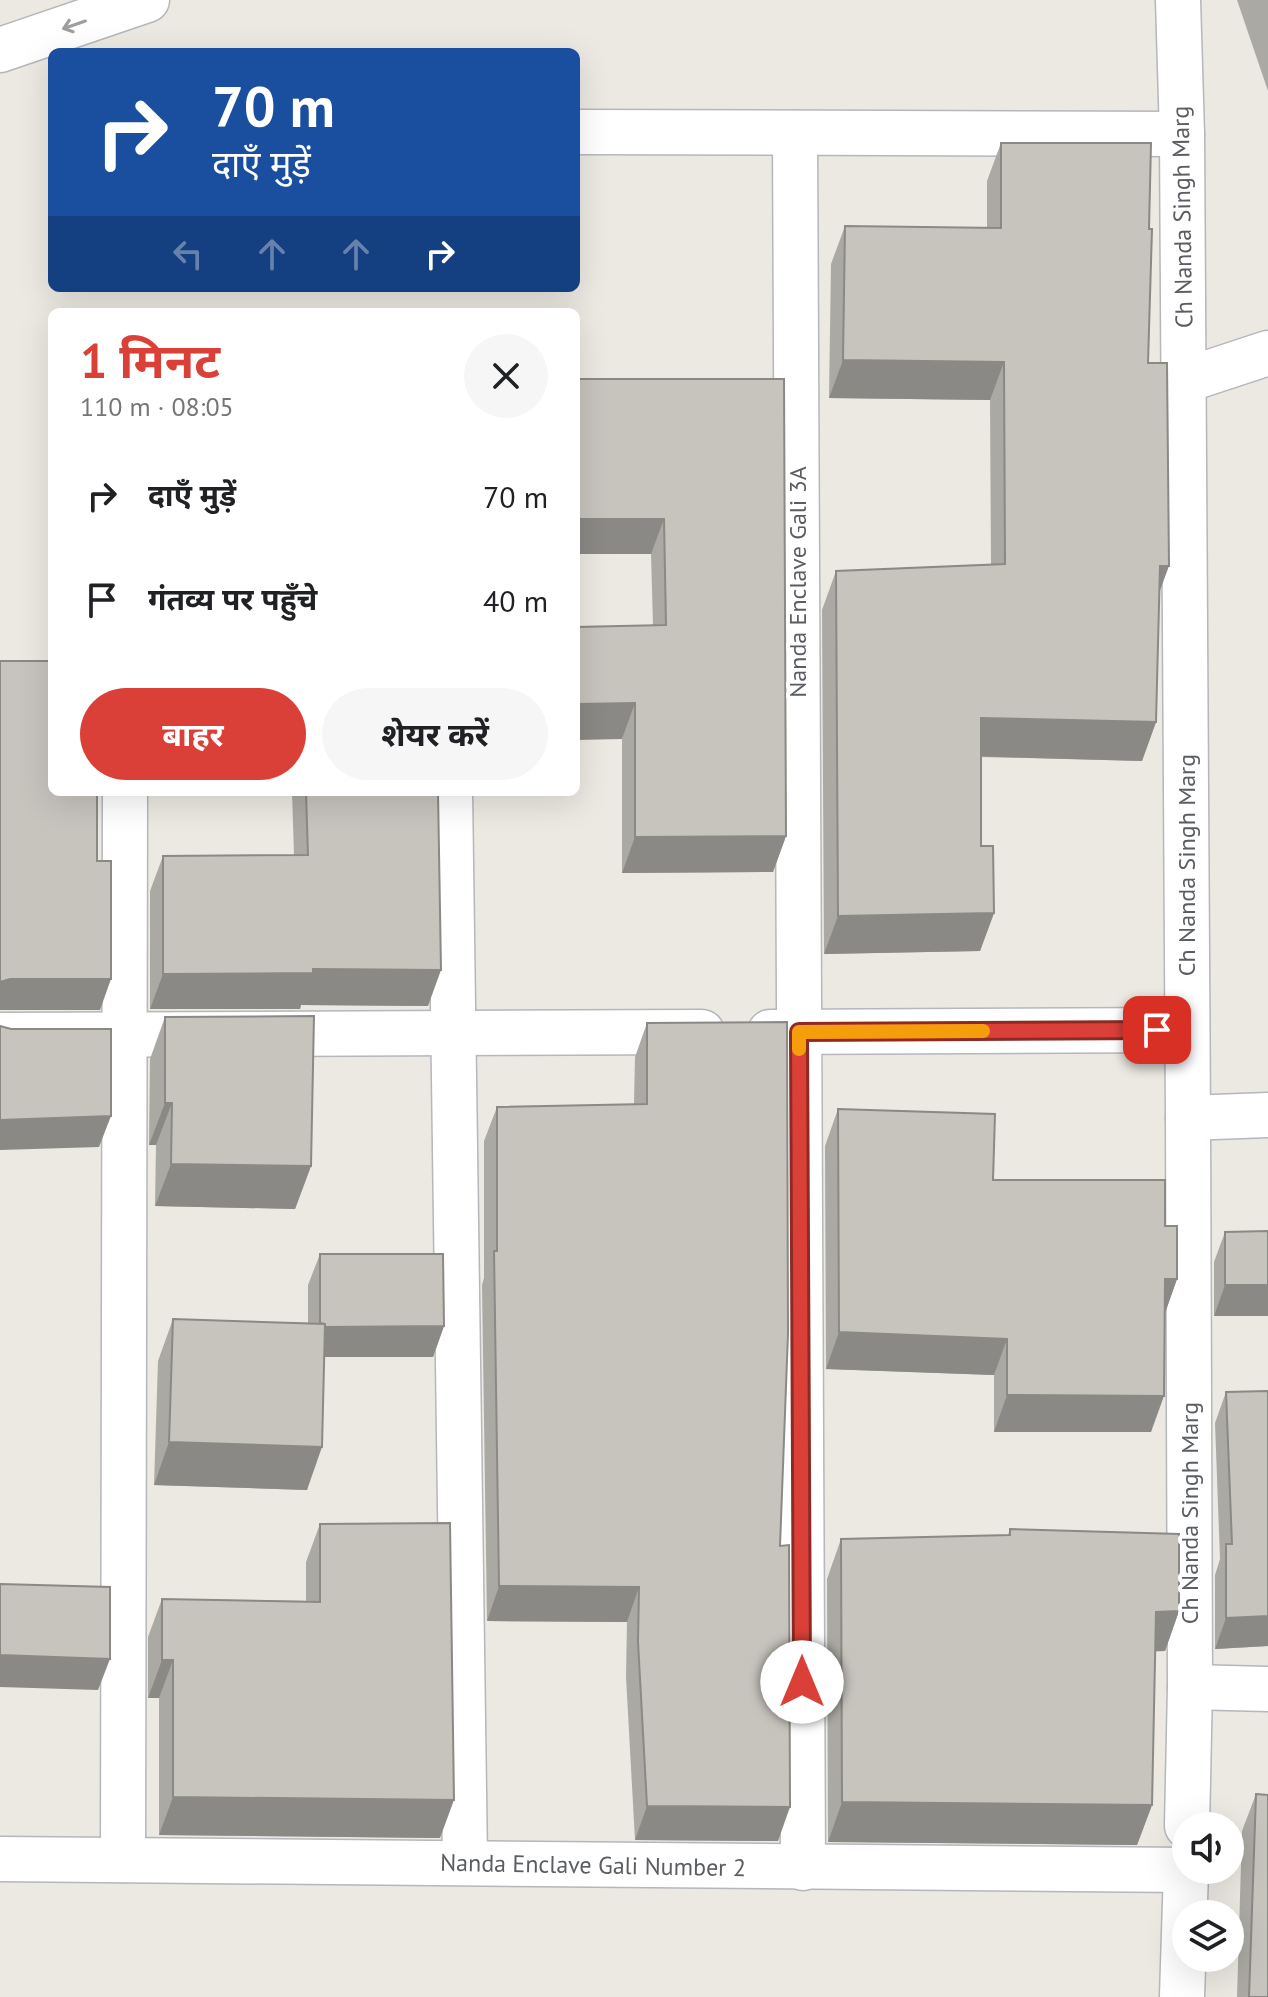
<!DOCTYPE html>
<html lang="hi">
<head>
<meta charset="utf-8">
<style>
  body { margin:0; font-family:"PT Sans","Noto Sans Devanagari",sans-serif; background:#f6f6f6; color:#202124; height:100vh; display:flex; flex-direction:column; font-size:30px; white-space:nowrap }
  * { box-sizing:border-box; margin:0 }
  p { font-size:26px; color:#757577 }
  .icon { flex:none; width:44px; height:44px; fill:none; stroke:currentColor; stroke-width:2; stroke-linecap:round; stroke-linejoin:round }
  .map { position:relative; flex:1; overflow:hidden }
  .details { position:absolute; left:48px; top:308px; width:532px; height:488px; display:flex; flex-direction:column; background:#fff; border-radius:12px; box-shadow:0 8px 32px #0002 }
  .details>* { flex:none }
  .top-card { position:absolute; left:48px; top:48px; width:532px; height:244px; border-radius:12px; box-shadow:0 8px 32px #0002; background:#1a4fa0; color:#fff; overflow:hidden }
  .fabs { position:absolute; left:1172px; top:1812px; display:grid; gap:16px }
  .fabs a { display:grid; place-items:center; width:72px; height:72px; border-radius:50%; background:#fff; box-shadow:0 8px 32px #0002; font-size:40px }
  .pin { position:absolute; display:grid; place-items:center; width:68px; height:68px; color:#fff; margin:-34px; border-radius:16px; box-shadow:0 4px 12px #0006 }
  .me { position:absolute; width:88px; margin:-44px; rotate:0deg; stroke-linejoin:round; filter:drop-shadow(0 0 6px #0008) }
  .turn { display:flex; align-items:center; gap:28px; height:168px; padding:0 32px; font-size:36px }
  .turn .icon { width:104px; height:104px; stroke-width:2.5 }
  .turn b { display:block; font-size:56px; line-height:68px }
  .lanes { display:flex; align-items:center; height:76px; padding:0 32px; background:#0003; justify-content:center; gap:40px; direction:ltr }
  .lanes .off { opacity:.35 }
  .round { display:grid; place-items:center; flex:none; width:84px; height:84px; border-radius:42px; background:#f6f6f6 }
  .overview { display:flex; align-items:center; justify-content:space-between; height:136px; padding:0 32px }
  h1 { font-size:48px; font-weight:700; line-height:60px; color:#db4038 }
  .button { display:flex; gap:16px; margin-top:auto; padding:16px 32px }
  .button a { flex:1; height:92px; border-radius:48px; background:#db4038; color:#fff; font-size:32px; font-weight:700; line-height:92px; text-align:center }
  .button a+a { background:#f6f6f6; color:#202124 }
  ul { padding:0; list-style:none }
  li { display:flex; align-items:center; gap:24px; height:104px; padding:0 32px }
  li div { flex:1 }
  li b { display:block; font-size:30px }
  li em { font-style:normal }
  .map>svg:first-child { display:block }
</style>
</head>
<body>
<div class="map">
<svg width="1268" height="1997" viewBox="0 0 1268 1997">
  <rect width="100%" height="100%" fill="#ebe9e1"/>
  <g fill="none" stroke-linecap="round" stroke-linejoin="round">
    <defs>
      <g id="minor">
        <path d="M1178,0L1182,134L1188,1118L1190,1687L1187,1826"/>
        <path d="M0,50L147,0"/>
        <path d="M576,132L1182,134"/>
        <path d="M795,133L803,1868"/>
        <path d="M1183,381L1268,353"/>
        <path d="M450,792L465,1862"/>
        <path d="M770,1032L1187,1030"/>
        <path d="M0,1035L702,1032"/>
        <path d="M1188,1118L1268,1115"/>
        <path d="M1190,1687L1268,1689"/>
        <path d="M0,1859L1186,1870"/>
        <path d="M123,1860L125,792"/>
        <path d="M1182,1997L1186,1870"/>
      </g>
    </defs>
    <use href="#minor" stroke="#b4b7bb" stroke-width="47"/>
    <use href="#minor" stroke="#fff" stroke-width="44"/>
  </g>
  <g fill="#aba9a3">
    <path d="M1237,0H1268V91Z"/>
    <path d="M1001,143L1148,363L1159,591L1156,722L1142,761L981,757V846L994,913L980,951L824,954L822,610L836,571L991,565L990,400L829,398L831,264L845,226L987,228V181Z"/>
    <path d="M576,379H784L786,836L773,872L622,873V739L653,625L651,554H576Z"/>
    <path d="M292,792H438L428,1006L301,1005L300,1009H150V891L163,856L294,855Z"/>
    <path d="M165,1017L311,1166L295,1209L155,1206L156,1145H149L150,1059Z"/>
    <path d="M647,1023L780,1546L778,1841L635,1840L626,1677L627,1622L487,1621L482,1285L484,1278V1141L497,1107L634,1104L635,1057Z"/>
    <path d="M838,1109L993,1180L1165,1226L1177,1279L1165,1313L1151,1432H994V1375L826,1369L825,1146Z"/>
    <path d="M1268,1231V1316H1214V1262L1225,1232Z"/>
    <path d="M320,1254L444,1326L433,1357H324L307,1490L154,1485L158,1361L173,1319L308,1323V1285Z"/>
    <path d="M1226,1392L1268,1646L1215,1649V1575L1220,1559L1215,1423Z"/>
    <path d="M320,1524L440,1838L159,1835V1698H148V1637L162,1599L306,1601V1562Z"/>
    <path d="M1010,1529L1179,1611L1165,1651H1155L1152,1805L1137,1845L828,1842L827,1579L841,1539L1008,1535Z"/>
    <path d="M1256,1794L1268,1997H1237L1242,1831Z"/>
  </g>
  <g fill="#8b8985">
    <path d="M843,360L1004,362L990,400L829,398Z"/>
    <path d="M576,519H664L651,554H576Z"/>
    <path d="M1160,566H1169L1155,604Z"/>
    <path d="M635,703L622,739L576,740V704Z"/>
    <path d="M981,718L1156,722L1142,761L967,756Z"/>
    <path d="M786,836L773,872L622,873L635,837Z"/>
    <path d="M994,913L980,951L824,954L838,916Z"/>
    <path d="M313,969L441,970L428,1006L301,1005L300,1009H150L163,974Z"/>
    <path d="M10,979H111L100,1010H0V982Z"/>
    <path d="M165,1103H172L156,1145H149Z"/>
    <path d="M111,1116L99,1147L0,1150V1120Z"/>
    <path d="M171,1164L311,1166L295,1209L155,1206Z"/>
    <path d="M1165,1279H1177L1164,1316Z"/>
    <path d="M1225,1285H1268V1316H1214Z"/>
    <path d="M444,1326L433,1357H308L320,1327Z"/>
    <path d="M839,1332L1007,1339L994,1375L826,1369Z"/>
    <path d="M1007,1395L1164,1396L1151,1432H994Z"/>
    <path d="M169,1442L322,1447L307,1490L154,1485Z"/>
    <path d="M499,1586L639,1587L627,1622L487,1621Z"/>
    <path d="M1179,1611L1165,1651L1142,1652L1156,1612Z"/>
    <path d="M1268,1616V1646L1215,1649L1226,1618Z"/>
    <path d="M0,1655L110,1659L98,1690L0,1687Z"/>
    <path d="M162,1660H173L159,1698H148Z"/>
    <path d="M173,1797L454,1800L440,1838L159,1835Z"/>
    <path d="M842,1802L1152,1805L1137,1845L828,1842Z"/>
    <path d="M647,1806L790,1807L778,1841L635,1840Z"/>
  </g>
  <g fill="#c7c4be" stroke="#8b8985" stroke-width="2">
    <path d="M1001,143H1151L1149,229H1152L1148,363H1167L1169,566H1160L1156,722L981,718V846H993L994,913L838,916L836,571L1005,564L1004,362L843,360L845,226L1001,228Z"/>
    <path d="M576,379H784L786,836L635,837V703L576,704V627L666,625L664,519H576Z"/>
    <path d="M0,661H52V792H97V861H111V979H10L0,982Z"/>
    <path d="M306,792H438L441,970L313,969V973L163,974V856L308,855Z"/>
    <path d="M314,1016L311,1166L171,1164L172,1103H165V1017Z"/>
    <path d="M787,1022L788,1333L780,1546L789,1545L790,1807L647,1806L638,1642L639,1587L499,1586L494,1251H497V1107L647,1104V1023Z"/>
    <path d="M0,1026L11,1029H111V1116L0,1120Z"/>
    <path d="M838,1109L995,1114L993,1180H1165V1226H1177V1279H1165L1164,1396L1007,1395V1339L839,1332Z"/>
    <path d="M1268,1231V1285H1225V1232Z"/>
    <path d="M320,1254H443L444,1326L325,1327V1324L320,1323Z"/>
    <path d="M173,1319L325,1324L322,1447L169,1442Z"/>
    <path d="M1268,1391V1616L1226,1618V1544H1232L1226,1392Z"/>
    <path d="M450,1523L454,1800L173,1797V1660H162V1599L320,1602V1524Z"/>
    <path d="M1010,1529L1179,1534V1611L1156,1612L1152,1805L842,1802L841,1539L1010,1535Z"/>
    <path d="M0,1584L110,1587V1659L0,1655Z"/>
    <path d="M1256,1794L1268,1795V1997H1249Z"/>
  </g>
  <defs><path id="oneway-shaft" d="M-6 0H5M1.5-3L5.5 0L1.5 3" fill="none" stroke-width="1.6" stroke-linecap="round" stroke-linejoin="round" transform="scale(2)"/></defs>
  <use stroke="#9c9ea0" href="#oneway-shaft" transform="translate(74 25) rotate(161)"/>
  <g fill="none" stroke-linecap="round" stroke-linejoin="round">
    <defs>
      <path id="route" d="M802,1682L799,1032L1157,1030"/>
    </defs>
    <use href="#route" stroke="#8e2a24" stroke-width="20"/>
    <use href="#route" stroke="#db4038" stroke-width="14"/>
    <path stroke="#f59e0b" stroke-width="14" d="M799,1049V1032L983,1031"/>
  </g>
  <g text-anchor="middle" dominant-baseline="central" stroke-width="8" stroke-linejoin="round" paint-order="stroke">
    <g font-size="24" fill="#5a5d61" stroke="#fff">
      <text transform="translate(1182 217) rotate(-91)">Ch Nanda Singh Marg</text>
      <text transform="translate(797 582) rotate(-90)">Nanda Enclave Gali 3A</text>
      <text transform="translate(1186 865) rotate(-90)">Ch Nanda Singh Marg</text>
      <text transform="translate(1189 1513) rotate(-90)">Ch Nanda Singh Marg</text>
      <text transform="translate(593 1865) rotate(1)">Nanda Enclave Gali Number 2</text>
    </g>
  </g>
</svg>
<div class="fabs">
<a><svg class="icon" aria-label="sound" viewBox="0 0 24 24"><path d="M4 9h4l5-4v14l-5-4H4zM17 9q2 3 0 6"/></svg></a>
<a><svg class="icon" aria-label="layers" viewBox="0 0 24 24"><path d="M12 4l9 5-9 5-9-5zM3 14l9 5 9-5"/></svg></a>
</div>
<div class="pin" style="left:1157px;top:1030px;background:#d93025"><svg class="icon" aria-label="arrive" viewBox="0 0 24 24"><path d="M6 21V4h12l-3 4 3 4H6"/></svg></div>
<svg class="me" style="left:802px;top:1682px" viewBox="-20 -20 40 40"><circle r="19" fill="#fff"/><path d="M0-13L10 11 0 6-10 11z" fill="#db4038"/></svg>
<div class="top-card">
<div class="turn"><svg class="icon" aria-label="right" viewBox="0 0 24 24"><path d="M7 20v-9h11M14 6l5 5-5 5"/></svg><div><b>70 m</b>दाएँ मुड़ें</div></div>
<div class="lanes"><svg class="icon off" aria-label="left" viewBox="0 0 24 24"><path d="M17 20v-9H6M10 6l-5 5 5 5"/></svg><svg class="icon off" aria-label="ahead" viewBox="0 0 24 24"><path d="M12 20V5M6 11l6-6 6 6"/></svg><svg class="icon off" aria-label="ahead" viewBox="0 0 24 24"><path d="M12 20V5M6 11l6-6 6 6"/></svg><svg class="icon" aria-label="right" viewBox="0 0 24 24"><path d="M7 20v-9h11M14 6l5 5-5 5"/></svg></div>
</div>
<section class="details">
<div class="overview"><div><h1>1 मिनट</h1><p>110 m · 08:05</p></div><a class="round"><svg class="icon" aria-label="close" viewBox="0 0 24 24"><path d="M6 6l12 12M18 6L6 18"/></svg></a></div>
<ul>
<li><svg class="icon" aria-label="right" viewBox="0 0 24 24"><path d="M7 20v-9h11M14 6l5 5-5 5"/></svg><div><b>दाएँ मुड़ें</b></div><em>70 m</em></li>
<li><svg class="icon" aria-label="arrive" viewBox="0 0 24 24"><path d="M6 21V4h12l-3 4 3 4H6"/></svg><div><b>गंतव्य पर पहुँचे</b></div><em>40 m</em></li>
</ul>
<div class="button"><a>बाहर</a><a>शेयर करें</a></div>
</section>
</div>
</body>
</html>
